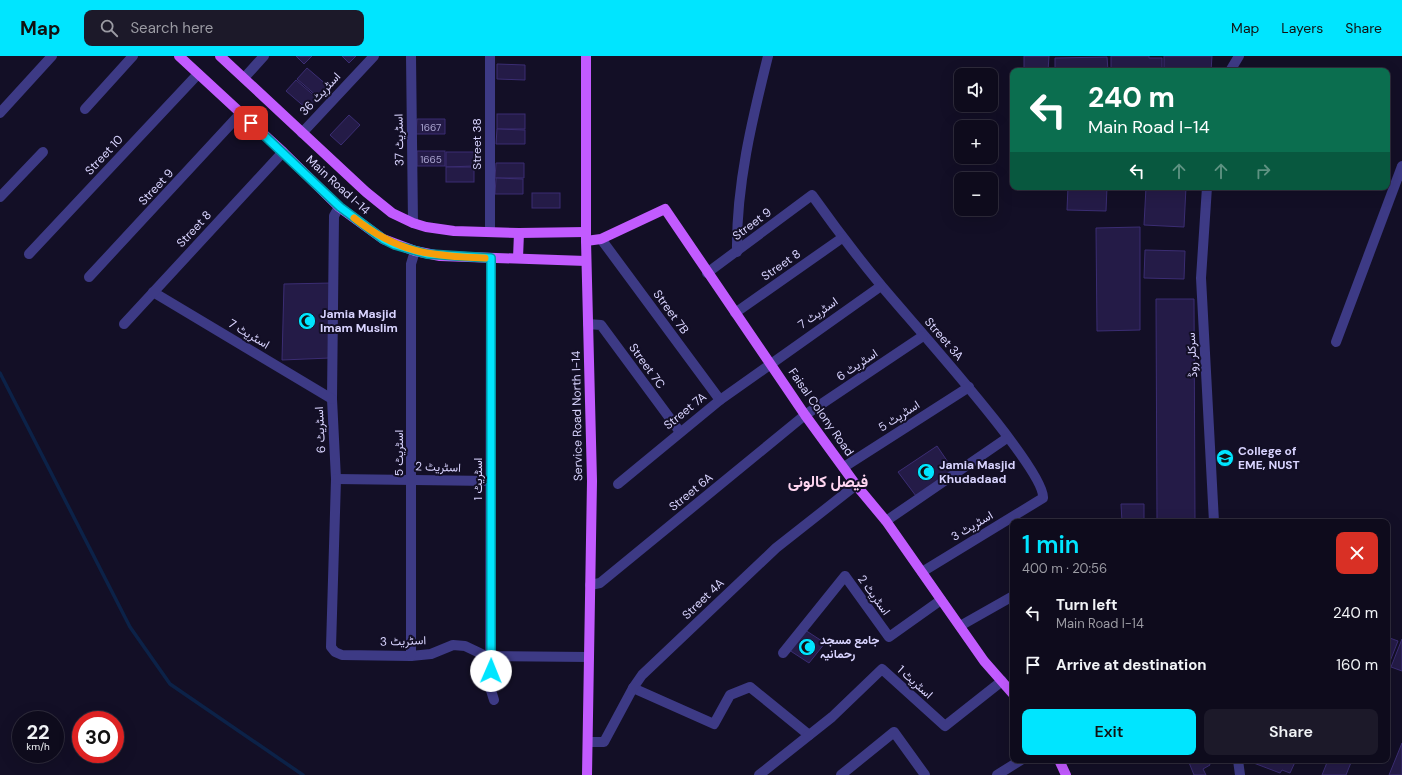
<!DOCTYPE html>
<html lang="en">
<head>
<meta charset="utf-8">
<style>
  body { margin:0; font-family:"DM Sans",Vazirmatn,sans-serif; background:#1c1929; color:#f1f3f6; height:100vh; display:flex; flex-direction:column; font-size:15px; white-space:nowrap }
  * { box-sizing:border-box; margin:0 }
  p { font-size:13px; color:#9b9ba3 }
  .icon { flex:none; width:22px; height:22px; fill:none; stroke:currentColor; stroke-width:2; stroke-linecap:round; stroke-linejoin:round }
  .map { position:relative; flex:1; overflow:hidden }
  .drawer { position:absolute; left:1010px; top:463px; width:380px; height:244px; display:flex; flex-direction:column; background:#0e0b1c; border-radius:8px; box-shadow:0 4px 16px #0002,0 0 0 1px #2e2b3b }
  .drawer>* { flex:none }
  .banner { position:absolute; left:1010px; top:12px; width:380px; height:122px; border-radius:8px; box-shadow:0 4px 16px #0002,0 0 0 1px #2e2b3b; background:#0b6e4f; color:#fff; overflow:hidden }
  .buttons { position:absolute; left:954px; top:12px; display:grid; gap:8px }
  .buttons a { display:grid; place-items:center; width:44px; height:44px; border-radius:8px; background:#0e0b1c; box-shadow:0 4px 16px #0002,0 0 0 1px #2e2b3b; font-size:20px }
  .speed { position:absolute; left:12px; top:655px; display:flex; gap:8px; font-size:20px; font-weight:700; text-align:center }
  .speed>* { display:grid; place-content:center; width:52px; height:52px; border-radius:50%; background:#0e0b1c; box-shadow:0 4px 16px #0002,0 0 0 1px #2e2b3b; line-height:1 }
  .speed small { font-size:10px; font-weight:400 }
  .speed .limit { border:6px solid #d22; background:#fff; color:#111 }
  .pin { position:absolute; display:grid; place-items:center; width:34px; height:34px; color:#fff; margin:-17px; border-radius:8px; box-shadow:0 2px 6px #0006 }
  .me { position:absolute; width:44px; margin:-22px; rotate:1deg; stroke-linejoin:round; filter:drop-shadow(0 0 3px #0008) }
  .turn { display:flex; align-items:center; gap:14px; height:84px; padding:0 12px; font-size:18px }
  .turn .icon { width:52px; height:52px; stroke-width:2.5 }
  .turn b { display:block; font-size:28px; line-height:34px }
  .lanes { display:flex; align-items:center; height:38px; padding:0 12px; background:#0003; justify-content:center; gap:20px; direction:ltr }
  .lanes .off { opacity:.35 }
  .round { display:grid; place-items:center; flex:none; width:42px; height:42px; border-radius:8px; background:#1c1929 }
  .summary { display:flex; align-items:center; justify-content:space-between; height:68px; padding:0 12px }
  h1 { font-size:24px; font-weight:600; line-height:30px; color:#00e5ff }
  .action { display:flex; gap:8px; margin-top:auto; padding:8px 12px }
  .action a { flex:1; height:46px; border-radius:8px; background:#00e5ff; color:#111; font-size:16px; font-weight:600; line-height:46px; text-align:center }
  .action a+a { background:#1c1929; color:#f1f3f6 }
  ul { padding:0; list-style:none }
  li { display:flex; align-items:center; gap:12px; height:52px; padding:0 12px }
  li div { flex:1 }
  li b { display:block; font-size:15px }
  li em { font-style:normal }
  header { display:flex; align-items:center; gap:24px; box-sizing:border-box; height:56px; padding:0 20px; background:#00e5ff; color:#111 }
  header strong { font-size:19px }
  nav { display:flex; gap:22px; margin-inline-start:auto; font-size:14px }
  .search { width:280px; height:36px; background:#1c1929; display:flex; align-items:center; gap:10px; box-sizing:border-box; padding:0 14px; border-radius:8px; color:#9b9ba3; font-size:15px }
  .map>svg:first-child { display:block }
</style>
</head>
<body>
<header>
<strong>Map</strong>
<div class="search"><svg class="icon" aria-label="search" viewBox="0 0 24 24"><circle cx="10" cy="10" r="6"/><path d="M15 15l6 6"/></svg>Search here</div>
<nav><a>Map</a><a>Layers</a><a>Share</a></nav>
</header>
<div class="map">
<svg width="1402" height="719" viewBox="0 0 1402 719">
  <rect width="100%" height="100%" fill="#130f26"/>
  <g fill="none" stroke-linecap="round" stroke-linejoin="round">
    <path stroke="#0c2248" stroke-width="3.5" d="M0,317L130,571L170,628L303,719"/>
  </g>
  <g fill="#241b47" stroke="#3b2d73">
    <path d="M296,0H312L304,8Z"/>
    <path d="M342,0H356L349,7Z"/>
    <path d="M1024,0H1049L1048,15H1024Z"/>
    <path d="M1111,0H1149V2H1162V15H1111Z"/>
    <path d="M1164,0H1212L1211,15H1164Z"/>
    <path d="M1107,1L1108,15H1055V2Z"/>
    <path d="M497,8L525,9V24L497,23Z"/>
    <path d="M307,12L328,30L318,41L297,23Z"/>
    <path d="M296,24L317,42L307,53L286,35Z"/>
    <rect x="497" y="58" width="28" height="15"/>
    <path d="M349,59L360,69L341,89L330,79Z"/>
    <path d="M417,63H445V78H416Z"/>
    <path d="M497,73L525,74V88H496Z"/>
    <rect x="417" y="95" width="28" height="15"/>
    <path d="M446,96H474V110L446,111Z"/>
    <path d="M496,107H524V122H495Z"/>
    <rect x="446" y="111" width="28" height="15"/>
    <path d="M496,122L523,123V138H495Z"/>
    <path d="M1068,131H1107L1106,155L1067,154Z"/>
    <path d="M1146,131H1186L1184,171L1144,169Z"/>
    <rect x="532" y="137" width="28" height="15"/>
    <path d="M1140,171V274L1097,275L1096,172Z"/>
    <path d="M1145,194L1185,195L1184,223L1144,222Z"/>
    <path d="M332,227L330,302L282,304L284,228Z"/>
    <path d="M1156,243H1194L1195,466H1157Z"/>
    <path d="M937,390L954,415L916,440L898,416Z"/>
    <path d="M1121,448H1144V466H1122Z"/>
    <path d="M805,574L825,587L809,607L789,594Z"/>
    <path d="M1387,581L1398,585L1387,613Z"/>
    <path d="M1402,583V615L1391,611Z"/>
    <path d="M1402,687V719H1389Z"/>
    <path d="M1188,704H1208L1210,709L1203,713L1206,719H1194Z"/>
    <path d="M1252,704H1296L1290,717L1282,714L1280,717L1251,706Z"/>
    <path d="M1328,704H1352L1346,719H1322Z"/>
  </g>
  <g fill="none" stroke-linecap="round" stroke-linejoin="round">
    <g stroke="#3d3a85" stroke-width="10">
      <path d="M411,0L413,167"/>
      <path d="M490,0V176"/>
      <path d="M1230,15L1239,0"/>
      <path d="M244,22L264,0"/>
      <path d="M85,53L133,0"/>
      <path d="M0,57L52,0"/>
      <path d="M302,77L374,0"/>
      <path d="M1207,131L1201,222L1214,466"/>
      <path d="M0,141L43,96"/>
      <path d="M339,151L334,160L332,343L336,423L331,591L335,596L342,599L411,600L431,598L453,589L465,590L486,600L589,601"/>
      <path d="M601,183L720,344"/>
      <path d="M737,196C736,130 752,64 768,0"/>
      <path d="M29,198L198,18"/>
      <path d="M491,202L490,631L494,644"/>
      <path d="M707,217L812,139C834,170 856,199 880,228C905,259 1046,413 1043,442L922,516"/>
      <path d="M89,221L241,57"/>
      <path d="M153,236L332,343"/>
      <path d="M735,257L842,182"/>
      <path d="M124,268L283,96"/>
      <path d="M588,268L601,269L680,376"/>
      <path d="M1336,286L1402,110"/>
      <path d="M844,411L969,331"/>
      <path d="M336,423L491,425"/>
      <path d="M618,428L720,344L881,230"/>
      <path d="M886,465L1007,382"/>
      <path d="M590,529L600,527L805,359L923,280"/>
      <path d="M960,570L1013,540"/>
      <path d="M783,597L845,520L889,581L941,544"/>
      <path d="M411,600V208L415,195"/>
      <path d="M633,632L714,668L730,639L750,631L809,679"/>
      <path d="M588,686H604L633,632L642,619L776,492L856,429"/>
      <path d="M1238,704L1240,719"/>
      <path d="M759,719L832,661L882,613L945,670L1002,625"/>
      <path d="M841,719L894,676L925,719"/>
      <path d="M997,719L1021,704"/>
    </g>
    <g stroke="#c25bff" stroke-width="10">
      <path d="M179,0L283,96L339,151L383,183L415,195L440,200L586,205"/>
      <path d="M220,0L366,136L392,157L413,167L426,171L454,175L519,177L586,176"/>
      <path d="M586,0V185L592,425L587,719"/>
      <path d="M586,185L601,183L665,153L805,359L856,429L886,465L984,605L1013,638"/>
      <path d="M518,202L519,177"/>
      <path d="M1059,704L1066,719"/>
    </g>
  </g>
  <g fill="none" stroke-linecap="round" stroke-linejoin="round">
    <defs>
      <path id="route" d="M251,67L340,151L383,183L395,189L427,198L491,202V615"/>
    </defs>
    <use href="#route" stroke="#0095a6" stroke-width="10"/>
    <use href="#route" stroke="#00e5ff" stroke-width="7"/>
    <path stroke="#f59e0b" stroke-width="7" d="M354,162C398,197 430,200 485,202"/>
  </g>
  <defs>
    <symbol id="mosque-disc" viewBox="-11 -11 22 22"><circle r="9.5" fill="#00e5ff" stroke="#130f26"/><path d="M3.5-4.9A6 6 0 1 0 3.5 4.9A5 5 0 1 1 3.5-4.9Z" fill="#111"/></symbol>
    <symbol id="university-disc" viewBox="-11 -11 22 22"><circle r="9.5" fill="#00e5ff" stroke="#130f26"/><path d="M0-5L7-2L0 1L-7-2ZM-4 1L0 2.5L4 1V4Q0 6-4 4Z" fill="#111"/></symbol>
  </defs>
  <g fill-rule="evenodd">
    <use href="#mosque-disc" x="297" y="255" width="20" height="20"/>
    <use href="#university-disc" x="1215" y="392" width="20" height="20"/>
    <use href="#mosque-disc" x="916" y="406" width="20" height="20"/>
    <use href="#mosque-disc" x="797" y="581" width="20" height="20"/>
  </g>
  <g text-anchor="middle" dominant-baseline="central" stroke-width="4" stroke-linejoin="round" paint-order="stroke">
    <g font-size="10" fill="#aca6d1">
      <text x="431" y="71">1667</text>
      <text x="431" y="103">1665</text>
    </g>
    <g font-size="12" fill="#d9d4ff" stroke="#130f26">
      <text transform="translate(320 38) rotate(-47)">اسٹریٹ 36</text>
      <text transform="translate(399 84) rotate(-91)">اسٹریٹ 37</text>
      <text transform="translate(477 88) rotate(-90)">Street 38</text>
      <text transform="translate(104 99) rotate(-47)">Street 10</text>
      <text transform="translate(338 129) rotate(42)">Main Road I-14</text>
      <text transform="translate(156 131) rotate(-47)">Street 9</text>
      <text transform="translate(752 168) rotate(-37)">Street 9</text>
      <text transform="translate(194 173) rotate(-47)">Street 8</text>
      <text transform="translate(781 209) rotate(-35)">Street 8</text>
      <text transform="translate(671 256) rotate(54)">Street 7B</text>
      <text transform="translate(818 257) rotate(-35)">اسٹریٹ 7</text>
      <text transform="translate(249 278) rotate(31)">اسٹریٹ 7</text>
      <text transform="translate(944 283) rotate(49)">Street 3A</text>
      <text transform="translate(1192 299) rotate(-93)">سرکلر روڈ</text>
      <text transform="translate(857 309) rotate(-34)">اسٹریٹ 6</text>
      <text transform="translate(647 310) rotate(54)">Street 7C</text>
      <text transform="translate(685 355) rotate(-39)">Street 7A</text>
      <text transform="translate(821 356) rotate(55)">Faisal Colony Road</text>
      <text transform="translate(577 360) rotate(-91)">Service Road North I-14</text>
      <text transform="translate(899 360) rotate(-33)">اسٹریٹ 5</text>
      <text transform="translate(320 374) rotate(-93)">اسٹریٹ 6</text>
      <text transform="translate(399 397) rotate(-90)">اسٹریٹ 5</text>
      <text transform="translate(438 411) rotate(2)">اسٹریٹ 2</text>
      <text transform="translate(478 423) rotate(-90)">اسٹریٹ 1</text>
      <text transform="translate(691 436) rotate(-39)">Street 6A</text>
      <text transform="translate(972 470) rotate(-31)">اسٹریٹ 3</text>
      <text transform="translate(874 539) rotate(54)">اسٹریٹ 2</text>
      <text transform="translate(703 543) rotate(-44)">Street 4A</text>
      <text transform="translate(403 585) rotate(-2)">اسٹریٹ 3</text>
      <text transform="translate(915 626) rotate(42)">اسٹریٹ 1</text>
    </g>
    <g font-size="12" font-weight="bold" fill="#d9d4ff" stroke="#130f26" text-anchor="start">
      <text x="320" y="258">Jamia Masjid<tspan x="320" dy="14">Imam Muslim</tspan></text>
      <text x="1238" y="395">College of<tspan x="1238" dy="14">EME, NUST</tspan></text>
      <text x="939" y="409">Jamia Masjid<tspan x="939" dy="14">Khudadaad</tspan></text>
      <text x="820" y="584">جامع مسجد<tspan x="820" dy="14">رحمانیہ</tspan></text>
    </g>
    <g font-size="16" font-weight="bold" fill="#ffd6f0" stroke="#130f26">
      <text x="828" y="425">فیصل کالونی</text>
    </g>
  </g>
</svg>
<div class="buttons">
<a><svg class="icon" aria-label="sound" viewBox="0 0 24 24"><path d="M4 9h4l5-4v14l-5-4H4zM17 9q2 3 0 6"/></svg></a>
<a>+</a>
<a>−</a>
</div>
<div class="speed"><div>22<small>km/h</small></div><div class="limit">30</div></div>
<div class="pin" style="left:251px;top:67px;background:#d93025"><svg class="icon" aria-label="arrive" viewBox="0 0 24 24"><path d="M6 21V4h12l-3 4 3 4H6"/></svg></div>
<svg class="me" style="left:491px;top:615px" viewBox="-20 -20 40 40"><circle r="19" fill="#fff"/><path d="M0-13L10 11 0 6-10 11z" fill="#00e5ff"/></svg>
<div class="banner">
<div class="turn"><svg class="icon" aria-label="left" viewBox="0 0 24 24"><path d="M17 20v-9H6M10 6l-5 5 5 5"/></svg><div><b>240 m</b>Main Road I-14</div></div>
<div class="lanes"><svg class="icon" aria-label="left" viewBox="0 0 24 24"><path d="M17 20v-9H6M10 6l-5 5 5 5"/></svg><svg class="icon off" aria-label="ahead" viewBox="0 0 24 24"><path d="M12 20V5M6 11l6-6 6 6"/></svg><svg class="icon off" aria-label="ahead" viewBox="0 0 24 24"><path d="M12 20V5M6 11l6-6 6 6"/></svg><svg class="icon off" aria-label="right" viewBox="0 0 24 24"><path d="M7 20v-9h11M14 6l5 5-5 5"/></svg></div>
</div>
<section class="drawer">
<div class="summary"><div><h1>1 min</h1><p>400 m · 20:56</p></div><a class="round" style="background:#d93025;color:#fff"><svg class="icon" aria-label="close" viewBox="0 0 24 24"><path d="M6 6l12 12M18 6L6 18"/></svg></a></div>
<ul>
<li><svg class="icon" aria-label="left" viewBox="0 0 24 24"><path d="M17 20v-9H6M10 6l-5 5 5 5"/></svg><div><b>Turn left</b><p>Main Road I-14</p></div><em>240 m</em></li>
<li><svg class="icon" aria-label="arrive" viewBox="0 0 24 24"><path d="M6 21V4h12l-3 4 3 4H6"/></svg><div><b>Arrive at destination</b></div><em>160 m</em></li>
</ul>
<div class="action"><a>Exit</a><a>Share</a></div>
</section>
</div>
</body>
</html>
